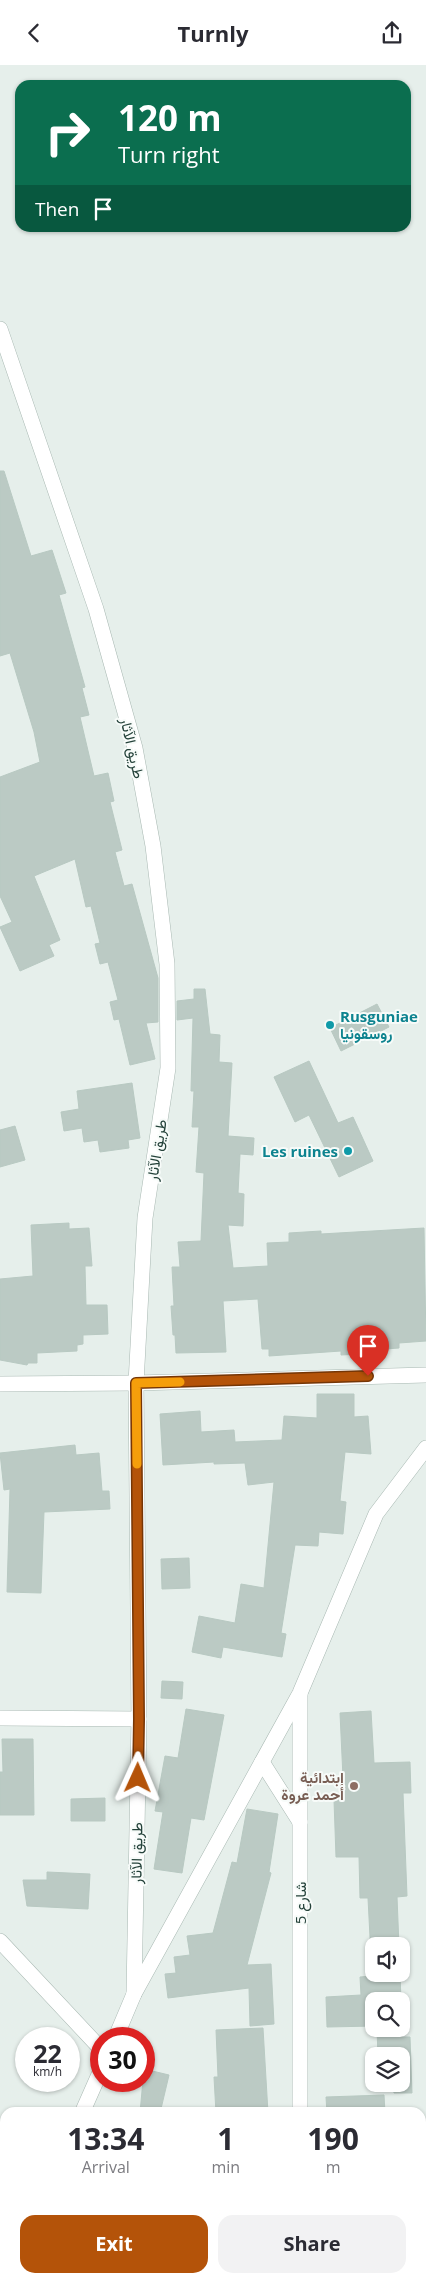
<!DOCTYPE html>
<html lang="en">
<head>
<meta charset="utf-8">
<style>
  body { margin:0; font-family:"Open Sans",Vazirmatn,sans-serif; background:#f2f2f3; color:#2b2b33; height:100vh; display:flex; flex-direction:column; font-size:19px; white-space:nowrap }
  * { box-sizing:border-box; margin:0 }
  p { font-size:16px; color:#7c7c81 }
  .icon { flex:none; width:28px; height:28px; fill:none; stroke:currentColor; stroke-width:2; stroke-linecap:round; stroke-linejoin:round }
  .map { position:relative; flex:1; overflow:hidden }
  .drawer { position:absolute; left:0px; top:2042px; width:426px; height:176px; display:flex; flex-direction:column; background:#fff; border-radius:15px 15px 0 0; box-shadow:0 1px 4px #0004 }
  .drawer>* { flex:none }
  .banner { position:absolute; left:15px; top:15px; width:396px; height:152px; border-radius:15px; box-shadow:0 1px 4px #0004; background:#0b6e4f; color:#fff; overflow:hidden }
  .tools { position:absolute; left:365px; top:1872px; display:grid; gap:10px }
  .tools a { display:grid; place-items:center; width:45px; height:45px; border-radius:10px; background:#fff; box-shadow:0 1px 4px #0004; font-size:25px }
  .speed { position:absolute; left:15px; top:1962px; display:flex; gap:10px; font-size:25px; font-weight:700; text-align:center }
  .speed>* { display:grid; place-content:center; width:65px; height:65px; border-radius:50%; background:#fff; box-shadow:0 1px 4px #0004; line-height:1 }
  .speed small { font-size:12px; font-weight:400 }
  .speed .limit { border:8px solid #d22; background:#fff; color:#111 }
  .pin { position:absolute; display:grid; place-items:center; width:42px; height:42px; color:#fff; margin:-51px -21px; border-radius:50% 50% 50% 0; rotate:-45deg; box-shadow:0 0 5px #0007 }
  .pin .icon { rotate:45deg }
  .me { position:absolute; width:55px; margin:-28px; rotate:1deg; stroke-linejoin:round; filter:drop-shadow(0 0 4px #0008) }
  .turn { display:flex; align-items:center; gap:18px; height:105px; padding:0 20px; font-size:22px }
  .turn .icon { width:65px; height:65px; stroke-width:2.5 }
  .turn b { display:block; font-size:35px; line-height:42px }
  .then { display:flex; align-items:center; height:48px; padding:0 20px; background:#0003; gap:10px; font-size:19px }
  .eta { display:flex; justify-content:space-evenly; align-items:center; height:85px; text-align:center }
  .eta b { font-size:30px; font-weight:700; line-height:35px }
  .primary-button { display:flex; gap:10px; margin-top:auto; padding:10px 20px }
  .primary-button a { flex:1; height:58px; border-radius:15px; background:#b45309; color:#fff; font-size:20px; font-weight:700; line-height:58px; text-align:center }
  .primary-button a+a { background:#f2f2f3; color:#2b2b33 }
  header { display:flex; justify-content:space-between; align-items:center; height:65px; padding:0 20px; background:#fff; font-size:22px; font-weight:700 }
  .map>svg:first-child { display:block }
</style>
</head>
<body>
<header><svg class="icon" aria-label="back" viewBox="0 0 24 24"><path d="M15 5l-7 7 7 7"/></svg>Turnly<svg class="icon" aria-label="share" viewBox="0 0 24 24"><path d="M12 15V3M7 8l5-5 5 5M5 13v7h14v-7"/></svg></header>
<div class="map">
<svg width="426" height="2218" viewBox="0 0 426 2218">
  <rect width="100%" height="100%" fill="#e6efeb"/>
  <g fill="#bbcac4" stroke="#b8c9c2">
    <path d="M0,406H4L31,491L52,485L66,528L59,530L85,622L82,623L89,650L80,652L94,711L108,708L114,736L110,737L122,785L115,787L124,821L132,819L158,913V957L146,958L155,994L130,1000L119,954L114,955L110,937L118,935L108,897L100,899L95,879L100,878L91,841L86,842L75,794L34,811L60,875L49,880L54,891L20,906L0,862L12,857L0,831V712L40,697L34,667L10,588L0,591Z"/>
    <path d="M194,924H205L210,969L220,970L219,997L232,998L228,1071L254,1073L253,1090L240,1089L238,1128L244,1129L243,1161L228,1160L233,1203L268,1201L267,1178L289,1177V1168L321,1166V1169L424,1163L426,1276L399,1278V1283L360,1286V1289L341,1290V1286L269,1291V1284H262L258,1234L223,1236L226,1287L176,1288L175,1270H173L171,1241H174L172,1202H180L178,1177L201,1176L204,1108L196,1107L199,1062H192L194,1026H191L193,953L177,955V936L194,934Z"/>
    <path d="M377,939L389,962L341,986L330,963Z"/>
    <path d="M309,996L338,1058L353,1052L373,1096L339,1112L309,1050L295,1057L274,1012Z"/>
    <path d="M132,1018L140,1073L128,1075L129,1083L100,1087L98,1075L84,1077L82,1063L64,1066L61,1047L79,1044L77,1026Z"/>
    <path d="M15,1061L25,1095L0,1102V1065Z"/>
    <path d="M69,1158V1164L89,1163L92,1201H85L86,1240H107L108,1269L83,1270V1279L77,1280V1286L37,1288V1298H28L27,1300L0,1295V1214L33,1211L31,1160Z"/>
    <path d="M317,1329H354V1352L368,1351L371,1389L345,1387L340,1436L346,1437L343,1469L319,1467L318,1481L295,1480L281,1568L286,1569L282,1592L223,1582L221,1593L192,1587L199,1551L235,1558L241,1519L264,1523L274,1417L248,1420L245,1398L214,1399V1397L163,1400L160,1349L200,1346L201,1367L234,1365L235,1377L282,1375L284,1351L317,1353Z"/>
    <path d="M75,1380L76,1390L99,1388L102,1426H109L110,1444L44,1447L41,1528L7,1527L10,1424L4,1425L0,1388Z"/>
    <path d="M189,1493L190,1523L162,1524L161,1494Z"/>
    <path d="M162,1616L183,1617L182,1634L161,1633Z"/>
    <path d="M186,1644L224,1650L204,1755L191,1753L182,1808L154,1804L163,1747L155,1746L165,1691L178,1693Z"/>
    <path d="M371,1646L374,1698L410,1697L411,1728H403L407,1831L397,1832L399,1881H374V1909H400L401,1936H374V1961L327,1962L326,1932L361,1930L360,1912L372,1911L368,1833H360L359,1792H336L334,1735L344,1734L340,1648Z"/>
    <path d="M2,1674H33L34,1750H0V1707H3Z"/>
    <path d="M105,1733V1756H71V1734Z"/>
    <path d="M247,1744L278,1749L269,1807L271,1808L247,1900L271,1899L274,1959L250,1961L249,1923L168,1933L165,1909L176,1908L174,1892L190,1890L187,1871L213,1868L232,1797L237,1798Z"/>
    <path d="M47,1807L90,1809L88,1844L27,1841L23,1815H47Z"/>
    <path d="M401,1950L402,1972H410L412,2028H394L393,2019H401V1991H378L377,1964H401Z"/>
    <path d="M263,1963L268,2048H216L214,2012H218L216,1965Z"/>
    <path d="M144,2004L169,2010L160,2048H140Z"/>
    <path d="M384,2030L385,2048H327L326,2032Z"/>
  </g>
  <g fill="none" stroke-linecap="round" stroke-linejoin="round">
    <defs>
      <g id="street">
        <path d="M0,264L96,544L135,683L153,781L167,899L168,1003L145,1153L136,1318L139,1654L134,1929"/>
        <path d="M0,1319L136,1318L426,1310"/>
        <path d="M300,1630V2048"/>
        <path d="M0,1653L139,1654"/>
        <path d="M262,1697L300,1757"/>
        <path d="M0,1876L101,1984"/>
        <path d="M115,1974L134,1929L300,1628L376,1449L426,1383"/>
        <path d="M82,2048L101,2005"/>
        <path d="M0,2111L5,2116"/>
        <path d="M4,2218L6,2214"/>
        <path d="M299,2218V2214"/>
      </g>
    </defs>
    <use href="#street" stroke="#a8b8b2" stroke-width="16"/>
    <use href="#street" stroke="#fff" stroke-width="15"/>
  </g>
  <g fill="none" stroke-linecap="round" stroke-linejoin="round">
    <defs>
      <path id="route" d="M138,1713L139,1654L136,1318L368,1311"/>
    </defs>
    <use href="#route" stroke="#753606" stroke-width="12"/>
    <use href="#route" stroke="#b45309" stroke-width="9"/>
    <path stroke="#f59e0b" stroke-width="9" d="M137,1399L136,1318L180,1317"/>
  </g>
  <g fill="#0f9aa8" stroke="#f7fbf9" stroke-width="2">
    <circle cx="330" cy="960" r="5"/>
    <circle cx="348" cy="1086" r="5"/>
  </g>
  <circle fill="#8d6e63" stroke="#f7fbf9" stroke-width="2" cx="354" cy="1721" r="5"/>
  <g text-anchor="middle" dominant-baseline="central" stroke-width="4" stroke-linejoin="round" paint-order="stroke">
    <g font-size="15" fill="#24423a" stroke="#f7fbf9">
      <text transform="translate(133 683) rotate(77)">طريق الآثار</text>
      <text transform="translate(156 1085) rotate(-81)">طريق الآثار</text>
      <text transform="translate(136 1788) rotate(-89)">طريق الآثار</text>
      <text transform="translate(300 1838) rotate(-90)">شارع 5</text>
    </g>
    <g font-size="15" font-weight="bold" fill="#0d838f" stroke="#f7fbf9" text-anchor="start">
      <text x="340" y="951">Rusguniae<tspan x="340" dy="17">روسقونيا</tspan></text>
      <text x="338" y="1086" text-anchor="end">Les ruines</text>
    </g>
    <g font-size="15" font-weight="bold" fill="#785e54" stroke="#f7fbf9" text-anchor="end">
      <text x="344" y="1712">إبتدائية<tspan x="344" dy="17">أحمد عروة</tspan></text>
    </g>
  </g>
</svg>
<div class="tools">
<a><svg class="icon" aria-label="sound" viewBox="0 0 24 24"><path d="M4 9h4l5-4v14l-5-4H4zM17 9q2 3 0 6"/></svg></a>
<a><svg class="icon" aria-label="search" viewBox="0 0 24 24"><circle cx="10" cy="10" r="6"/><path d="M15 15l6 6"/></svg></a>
<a><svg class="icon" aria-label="layers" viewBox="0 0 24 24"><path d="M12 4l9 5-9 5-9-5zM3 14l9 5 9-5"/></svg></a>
</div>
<div class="speed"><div>22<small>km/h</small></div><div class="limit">30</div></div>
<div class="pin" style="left:368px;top:1311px;background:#d93025"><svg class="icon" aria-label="arrive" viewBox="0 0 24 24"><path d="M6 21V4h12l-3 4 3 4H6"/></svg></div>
<svg class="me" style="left:138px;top:1713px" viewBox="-20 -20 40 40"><path d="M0-17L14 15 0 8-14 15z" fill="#b45309" stroke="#fff" stroke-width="4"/></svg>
<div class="banner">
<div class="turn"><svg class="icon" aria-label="right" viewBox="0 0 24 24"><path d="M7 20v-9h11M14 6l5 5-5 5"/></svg><div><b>120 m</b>Turn right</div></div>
<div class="then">Then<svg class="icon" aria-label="arrive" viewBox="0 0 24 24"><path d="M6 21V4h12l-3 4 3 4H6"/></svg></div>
</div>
<section class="drawer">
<div class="eta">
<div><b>13:34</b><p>Arrival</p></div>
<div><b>1</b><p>min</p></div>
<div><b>190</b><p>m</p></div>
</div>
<div class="primary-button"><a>Exit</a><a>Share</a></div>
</section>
</div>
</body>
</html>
